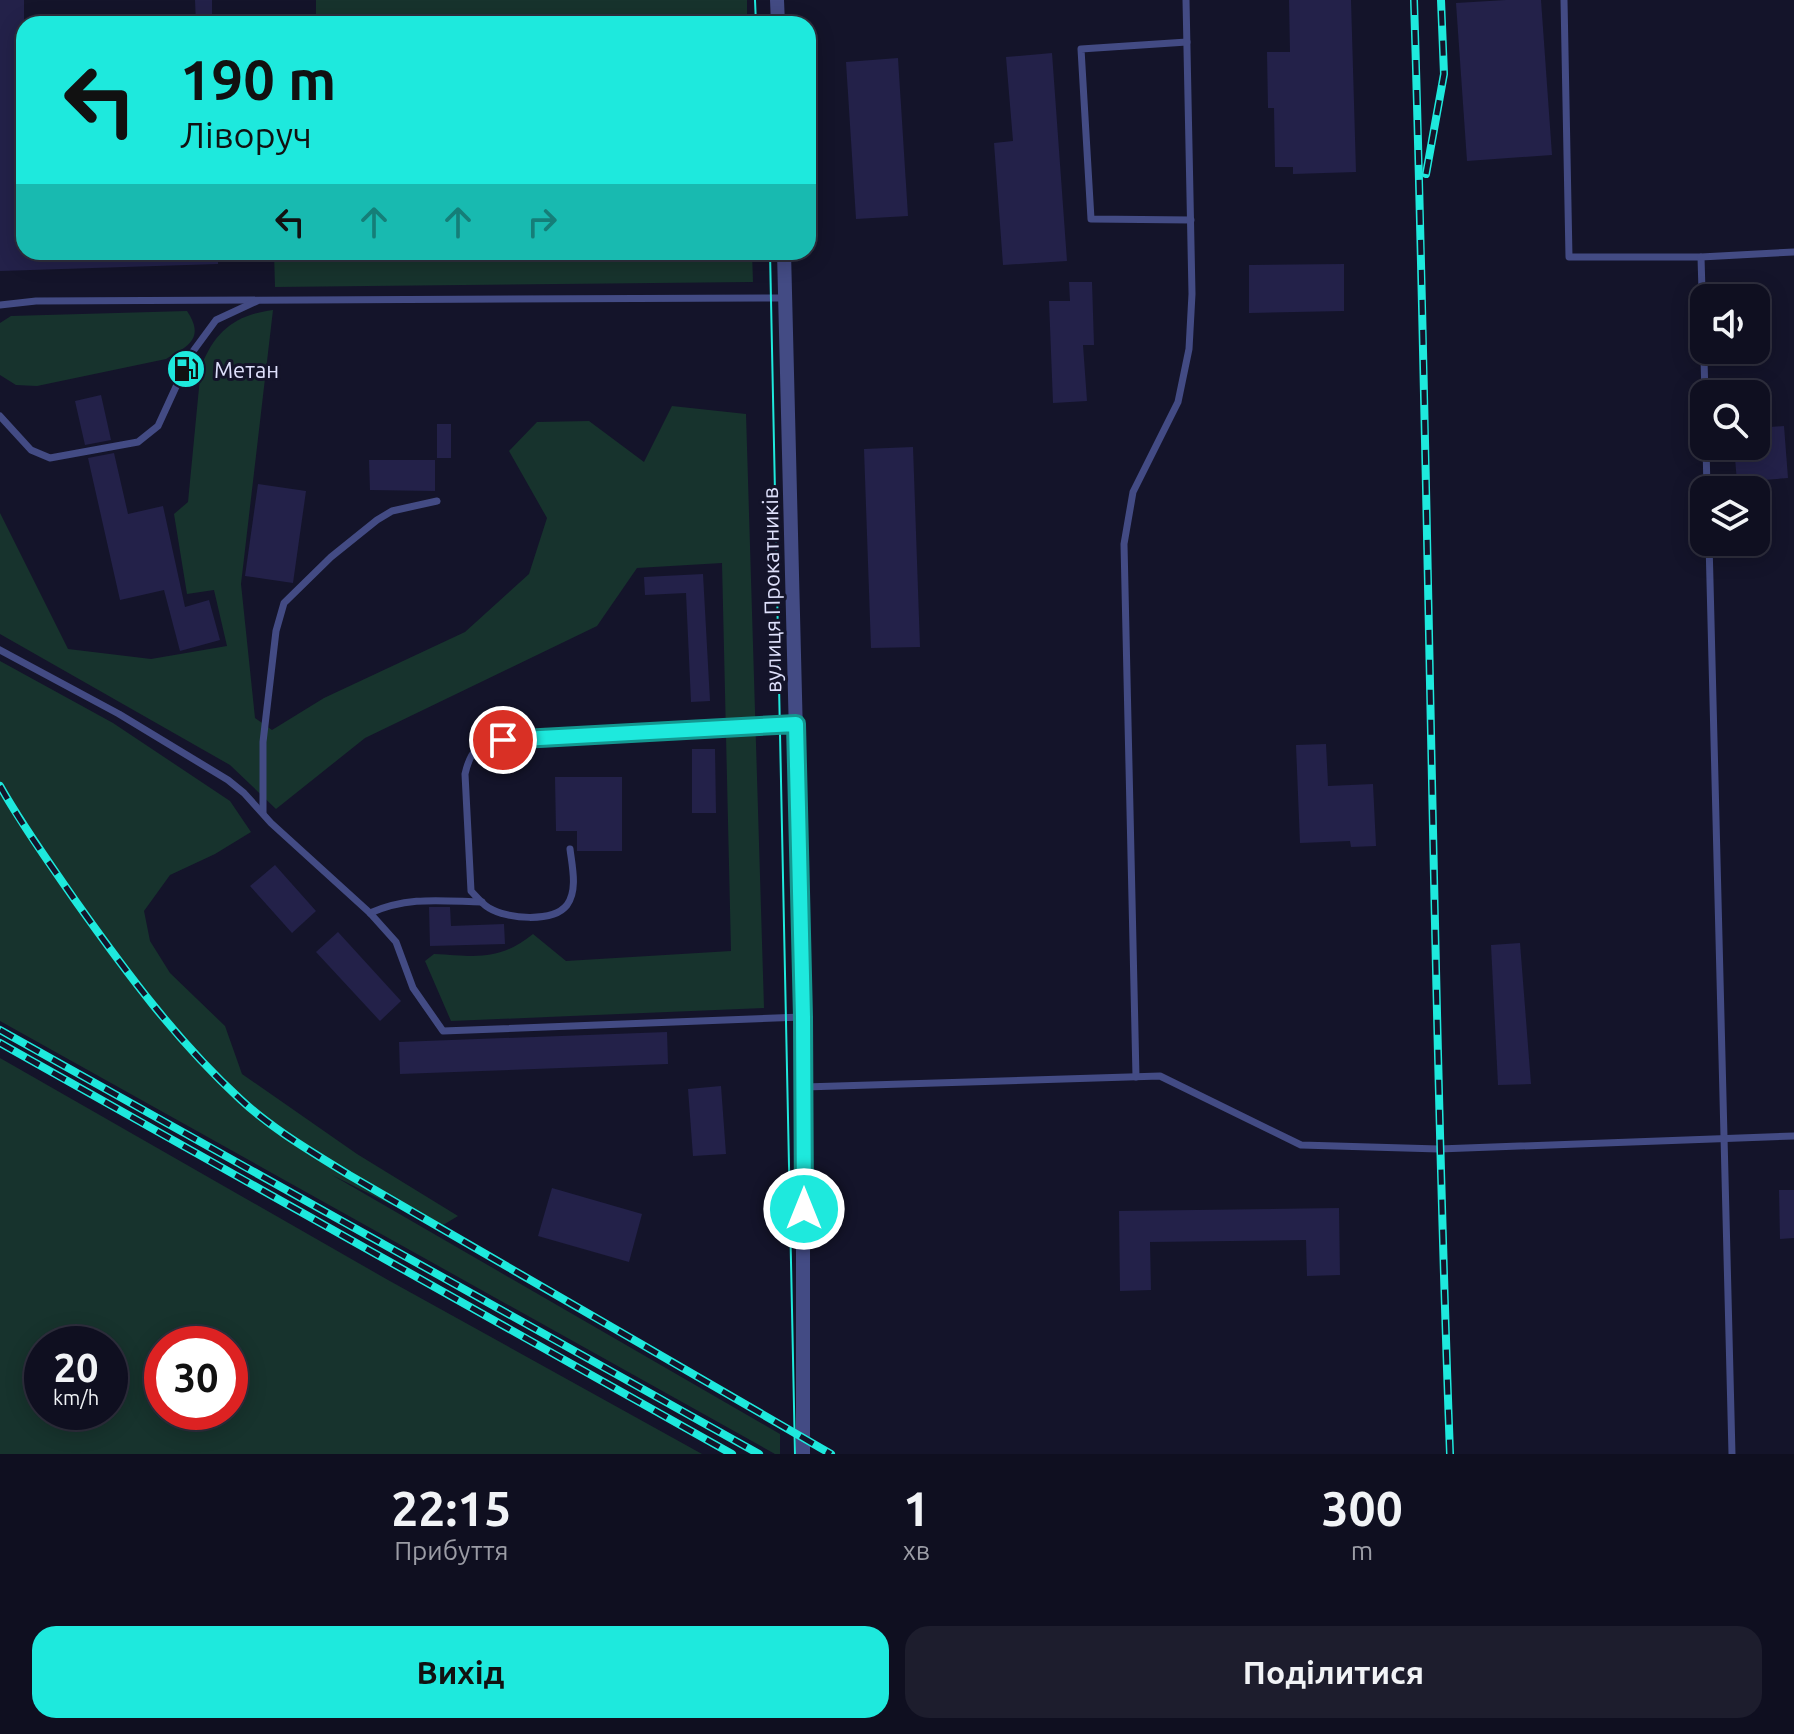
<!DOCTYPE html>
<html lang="uk">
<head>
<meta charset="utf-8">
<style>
  body { margin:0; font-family:Ubuntu,sans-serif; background:#1d1d2d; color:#f1f3f6; height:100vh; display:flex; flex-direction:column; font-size:30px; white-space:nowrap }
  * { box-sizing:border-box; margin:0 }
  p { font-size:26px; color:#9b9ca5 }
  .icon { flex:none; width:44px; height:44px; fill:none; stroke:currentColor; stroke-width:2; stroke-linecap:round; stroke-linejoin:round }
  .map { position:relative; height:1454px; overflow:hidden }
  .sheet { display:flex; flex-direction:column; background:#0f0f20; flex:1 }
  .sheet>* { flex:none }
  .hud { position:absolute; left:16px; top:16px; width:800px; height:244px; border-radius:24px; box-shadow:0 4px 20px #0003,0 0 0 2px #2f2f3e; background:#1ee9dd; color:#111; overflow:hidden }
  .buttons { position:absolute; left:1690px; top:284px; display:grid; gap:16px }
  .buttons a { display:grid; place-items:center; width:80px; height:80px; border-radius:16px; background:#0f0f20; box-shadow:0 4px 20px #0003,0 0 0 2px #2f2f3e; font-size:40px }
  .speed { position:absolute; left:24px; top:1326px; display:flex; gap:16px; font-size:40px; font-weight:700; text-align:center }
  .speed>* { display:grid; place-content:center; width:104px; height:104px; border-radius:50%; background:#0f0f20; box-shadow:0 4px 20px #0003,0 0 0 2px #2f2f3e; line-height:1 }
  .speed small { font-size:20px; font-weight:400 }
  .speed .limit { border:12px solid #d22; background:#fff; color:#111 }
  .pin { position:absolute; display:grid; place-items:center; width:68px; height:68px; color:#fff; margin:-34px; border:4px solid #fff; border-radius:50%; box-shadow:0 2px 8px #0007 }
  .me { position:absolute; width:88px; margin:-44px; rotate:0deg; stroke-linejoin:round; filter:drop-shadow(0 0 6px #0008) }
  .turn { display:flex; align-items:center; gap:28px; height:168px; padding:0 32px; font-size:36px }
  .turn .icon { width:104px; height:104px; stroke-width:2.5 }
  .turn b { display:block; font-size:56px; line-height:68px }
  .lanes { display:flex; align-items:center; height:76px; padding:0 32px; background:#0003; justify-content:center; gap:40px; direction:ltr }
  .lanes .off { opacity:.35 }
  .eta { display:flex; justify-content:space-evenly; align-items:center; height:136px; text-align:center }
  .eta b { font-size:48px; font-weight:600; line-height:56px }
  .action { display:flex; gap:16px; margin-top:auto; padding:16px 32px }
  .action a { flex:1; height:92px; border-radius:24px; background:#1ee9dd; color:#111; font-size:32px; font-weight:600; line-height:92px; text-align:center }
  .action a+a { background:#1d1d2d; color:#f1f3f6 }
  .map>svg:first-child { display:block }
</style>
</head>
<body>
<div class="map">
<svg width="1794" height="1454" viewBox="0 0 1794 1454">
  <rect width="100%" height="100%" fill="#14142a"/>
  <g fill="#17332d" fill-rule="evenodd">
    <rect x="316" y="0" width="431" height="24"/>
    <path d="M274,252H752L753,282L275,287Z"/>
    <path d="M273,310L241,584L255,718L272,730L324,698L465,632L529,574L547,518L509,451L537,422L589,421L644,462L672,406L746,414L764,1008L451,1021L425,961L434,954C476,956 498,962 533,934L566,961L731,951L722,563L637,568L597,626L365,738L276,809L230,765L0,634V513L68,649L151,659L227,646L214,590L187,594L174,514L188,502L201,367C215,331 235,315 273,310Z"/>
    <path d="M187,311C205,338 189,346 166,359L37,386L16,385L0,375V323L11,316Z"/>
    <path d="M0,661L113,723L230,801L251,832L215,854L170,875L144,911L150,941L170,973L225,1026L242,1074L357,1154L458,1216L438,1228L332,1175L780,1434V1454H775L0,1021Z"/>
    <path d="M0,1058L388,1280L702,1454H0ZM110,1344V1412H42V1344ZM162,1344H230V1412H162Z"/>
  </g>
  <g fill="#232149">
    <path d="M0,0H24V252H218V264L0,271Z"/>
    <path d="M195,0H212V24H196Z"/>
    <path d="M1289,0H1351L1356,172L1293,174V167H1275L1274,108H1268L1267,52H1290Z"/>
    <path d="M1506,0H1541L1552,155L1467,161L1456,3Z"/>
    <path d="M1052,53L1067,261L1003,265L994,143L1013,141L1006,57Z"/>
    <path d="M898,58L908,216L856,219L846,62Z"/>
    <path d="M1344,264V311L1249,313V265Z"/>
    <path d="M1069,282H1092L1094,345H1083L1087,401L1053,403L1049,301H1070Z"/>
    <path d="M101,395L111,440L85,445L75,401Z"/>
    <rect x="437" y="424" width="14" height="34"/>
    <path d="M1784,426L1788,478L1737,482L1734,446H1756V428Z"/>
    <path d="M913,447L920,647L871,648L864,449Z"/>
    <path d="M114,453L128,514L163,506L185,607L209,600L220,640L180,651L164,590L120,600L88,458Z"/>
    <path d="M369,460H435V491L370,490Z"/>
    <path d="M258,484L306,491L293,583L245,576Z"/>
    <path d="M703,574L710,701L691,702L686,593L645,595L644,577Z"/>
    <path d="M1326,744L1328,786L1373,784L1376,846L1351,847L1350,841L1300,843L1296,745Z"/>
    <path d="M692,749H715L716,813H692Z"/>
    <path d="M555,777H622V851H577V831H556Z"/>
    <path d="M275,865L316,911L292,933L250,886Z"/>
    <path d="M429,907H450L451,926L504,924L505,944L430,946Z"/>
    <path d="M338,932L401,1001L380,1021L316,952Z"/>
    <path d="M1520,943L1531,1084L1498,1085L1491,945Z"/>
    <path d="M667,1032L668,1064L400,1074L399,1042Z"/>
    <path d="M721,1086L726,1154L693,1156L688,1089Z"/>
    <path d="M552,1188L642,1214L629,1262L538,1236Z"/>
    <path d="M1779,1190H1794V1238L1780,1239Z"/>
    <path d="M1339,1208L1340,1275L1307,1276L1306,1240L1150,1242L1151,1290L1120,1291L1119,1211Z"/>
  </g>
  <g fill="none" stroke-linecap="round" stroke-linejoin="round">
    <g stroke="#434b84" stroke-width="7">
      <path d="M1564,0L1569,257H1701L1705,394"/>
      <path d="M1187,42L1081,49L1091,219L1191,220"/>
      <path d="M1701,257L1794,252"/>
      <path d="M0,305L36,301L785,298"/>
      <path d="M0,416L31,450L50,458L138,442L158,426L191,354L216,320L257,301"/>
      <path d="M1706,446L1707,490"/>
      <path d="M1709,542L1732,1454"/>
      <path d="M0,650L119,714L228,780L244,793L271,823L370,913L396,942L413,988L443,1031L802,1017"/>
      <path d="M263,813V742L276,631L284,603L331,557L377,520L392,511L437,501"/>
      <path d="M570,849C572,866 578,890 567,905C553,923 507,919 489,908C482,904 476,896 471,891L465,774C471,748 478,745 503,740L796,724"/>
      <path d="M370,913C409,896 441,901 482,902"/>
      <path d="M1136,1077L1124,544L1133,492L1178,402L1189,349L1192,294L1186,0"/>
      <path d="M804,1087L1160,1076L1301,1145L1439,1149L1794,1136"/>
    </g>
    <g stroke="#434b84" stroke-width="14">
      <path d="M777,0L778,24"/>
      <path d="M784,252L803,1017V1454"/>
    </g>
    <g stroke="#1ee9dd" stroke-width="2">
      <path d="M755,0L756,24"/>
      <path d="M770,252L795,1454"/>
    </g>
    <defs>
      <g id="rail">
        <path d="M1414,0C1429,485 1432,969 1450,1454"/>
        <path d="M1426,174L1444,74L1441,0"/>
        <path d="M0,786C23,827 50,864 77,903C126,972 177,1041 240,1099C272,1129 312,1152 349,1175L831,1454"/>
        <path d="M0,1030L759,1454"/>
        <path d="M0,1043L732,1454"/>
      </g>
    </defs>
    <use href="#rail" stroke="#1ee9dd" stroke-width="8"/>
    <use href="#rail" stroke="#14142a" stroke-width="5" stroke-dasharray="15" stroke-linecap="butt"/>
  </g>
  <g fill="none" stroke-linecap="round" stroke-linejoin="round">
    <defs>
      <path id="route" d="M503,740L796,724L803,1017L804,1209"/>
    </defs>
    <use href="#route" stroke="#149790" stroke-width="20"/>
    <use href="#route" stroke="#1ee9dd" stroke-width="14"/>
  </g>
  <defs>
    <symbol id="fuel-disc" viewBox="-11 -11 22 22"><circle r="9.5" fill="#1ee9dd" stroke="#14142a"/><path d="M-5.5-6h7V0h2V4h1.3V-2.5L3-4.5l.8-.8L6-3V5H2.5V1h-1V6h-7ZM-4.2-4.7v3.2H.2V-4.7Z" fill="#111"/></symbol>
  </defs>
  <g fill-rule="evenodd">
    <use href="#fuel-disc" x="164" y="347" width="44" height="44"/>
  </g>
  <g text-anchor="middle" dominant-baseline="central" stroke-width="6" stroke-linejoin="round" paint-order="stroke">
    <g font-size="22" fill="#dfe1fc" stroke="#14142a" text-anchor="start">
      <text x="214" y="369">Метан</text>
    </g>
    <g font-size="22" fill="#dfe1fc" stroke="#14142a">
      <text transform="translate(771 590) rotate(-91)">вулиця Прокатників</text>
    </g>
  </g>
</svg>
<div class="buttons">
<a><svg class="icon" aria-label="sound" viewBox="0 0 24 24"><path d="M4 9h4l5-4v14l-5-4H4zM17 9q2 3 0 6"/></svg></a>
<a><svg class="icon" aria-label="search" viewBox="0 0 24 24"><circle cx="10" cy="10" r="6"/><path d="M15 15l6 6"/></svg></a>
<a><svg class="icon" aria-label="layers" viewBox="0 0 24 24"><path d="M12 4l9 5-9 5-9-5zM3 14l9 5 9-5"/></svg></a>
</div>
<div class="speed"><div>20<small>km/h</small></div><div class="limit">30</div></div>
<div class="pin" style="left:503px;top:740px;background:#d93025"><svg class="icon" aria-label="arrive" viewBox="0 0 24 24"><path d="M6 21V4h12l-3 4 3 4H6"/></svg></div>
<svg class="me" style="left:804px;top:1209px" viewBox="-20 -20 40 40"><circle r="17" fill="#1ee9dd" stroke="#fff" stroke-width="3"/><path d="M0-11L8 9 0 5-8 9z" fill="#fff"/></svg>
<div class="hud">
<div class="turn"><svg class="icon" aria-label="left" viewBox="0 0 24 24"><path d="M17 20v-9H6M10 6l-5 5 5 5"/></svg><div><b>190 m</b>Ліворуч</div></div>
<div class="lanes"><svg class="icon" aria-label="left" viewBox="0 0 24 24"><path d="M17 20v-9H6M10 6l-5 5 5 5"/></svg><svg class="icon off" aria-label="ahead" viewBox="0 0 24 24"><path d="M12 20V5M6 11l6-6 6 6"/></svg><svg class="icon off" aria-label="ahead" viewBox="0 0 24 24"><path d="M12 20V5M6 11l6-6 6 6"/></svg><svg class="icon off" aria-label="right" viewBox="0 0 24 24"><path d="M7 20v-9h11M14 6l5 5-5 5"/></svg></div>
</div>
</div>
<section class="sheet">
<div class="eta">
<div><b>22:15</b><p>Прибуття</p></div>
<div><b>1</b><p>хв</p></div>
<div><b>300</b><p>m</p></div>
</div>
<div class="action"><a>Вихід</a><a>Поділитися</a></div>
</section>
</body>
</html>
